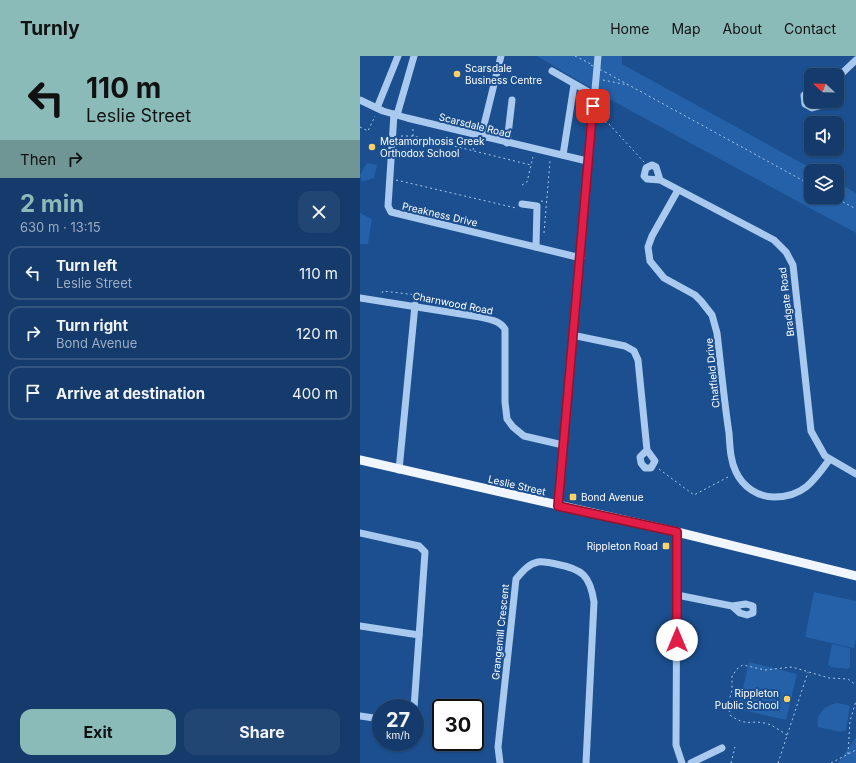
<!DOCTYPE html>
<html lang="en">
<head>
<meta charset="utf-8">
<style>
  body { margin:0; font-family:Inter,sans-serif; background:#214673; color:#f1f3f6; height:100vh; display:flex; flex-direction:column; font-size:15px; white-space:nowrap }
  * { box-sizing:border-box; margin:0 }
  p { font-size:13px; color:#9dadc1 }
  .icon { flex:none; width:22px; height:22px; fill:none; stroke:currentColor; stroke-width:2; stroke-linecap:round; stroke-linejoin:round }
  .map { position:relative; flex:1; overflow:hidden }
  .panel { display:flex; flex-direction:column; background:#143b6b; width:360px }
  .panel>* { flex:none }
  .guide { background:#8bbbb9; color:#111; overflow:hidden }
  .needle { width:26px; rotate:292deg }
  .tools { position:absolute; left:444px; top:12px; display:grid; gap:8px }
  .tools a { display:grid; place-items:center; width:40px; height:40px; border-radius:8px; background:#143b6b; box-shadow:0 1px 3px #0004,0 0 0 1px #33557e; font-size:20px }
  .speed { position:absolute; left:12px; top:643px; display:flex; gap:8px; font-size:20px; font-weight:700; text-align:center }
  .speed>* { display:grid; place-content:center; width:52px; height:52px; border-radius:50%; background:#143b6b; box-shadow:0 1px 3px #0004,0 0 0 1px #33557e; line-height:1 }
  .speed small { font-size:10px; font-weight:400 }
  .speed .limit { border:2px solid #111; border-radius:6px; background:#fff; color:#111 }
  .pin { position:absolute; display:grid; place-items:center; width:34px; height:34px; color:#fff; margin:-17px; border-radius:8px; box-shadow:0 2px 6px #0006 }
  .me { position:absolute; width:44px; margin:-22px; rotate:0deg; stroke-linejoin:round; filter:drop-shadow(0 0 3px #0008) }
  .turn { display:flex; align-items:center; gap:14px; height:84px; padding:0 20px; font-size:18px }
  .turn .icon { width:52px; height:52px; stroke-width:2.5 }
  .turn b { display:block; font-size:28px; line-height:34px }
  .then { display:flex; align-items:center; height:38px; padding:0 20px; background:#0003; gap:8px; font-size:15px }
  .round { display:grid; place-items:center; flex:none; width:42px; height:42px; border-radius:12px; background:#214673 }
  .overview { display:flex; align-items:center; justify-content:space-between; height:68px; padding:0 20px }
  h1 { font-size:24px; font-weight:700; line-height:30px; color:#8bbbb9 }
  .button { display:flex; gap:8px; margin-top:auto; padding:8px 20px }
  .button a { flex:1; height:46px; border-radius:12px; background:#8bbbb9; color:#111; font-size:16px; font-weight:700; line-height:46px; text-align:center }
  .button a+a { background:#214673; color:#f1f3f6 }
  ul { padding:0; list-style:none }
  li { display:flex; align-items:center; gap:12px; height:54px; margin:0 8px 6px; padding:0 12px; border:2px solid #33557e; border-radius:12px }
  li div { flex:1 }
  li b { display:block; font-size:15px }
  li em { font-style:normal }
  header { display:flex; align-items:center; gap:24px; box-sizing:border-box; height:56px; padding:0 20px; background:#8bbbb9; color:#111 }
  header strong { font-size:19px }
  nav { display:flex; gap:22px; margin-inline-start:auto; font-size:14px }
  main { display:flex; flex:1; min-height:0 }
  .map>svg:first-child { display:block }
</style>
</head>
<body>
<header>
<strong>Turnly</strong>
<nav><a>Home</a><a>Map</a><a>About</a><a>Contact</a></nav>
</header>
<main>
<section class="panel">
<div class="guide">
<div class="turn"><svg class="icon" aria-label="left" viewBox="0 0 24 24"><path d="M17 20v-9H6M10 6l-5 5 5 5"/></svg><div><b>110 m</b>Leslie Street</div></div>
<div class="then">Then<svg class="icon" aria-label="right" viewBox="0 0 24 24"><path d="M7 20v-9h11M14 6l5 5-5 5"/></svg></div>
</div>
<div class="overview"><div><h1>2 min</h1><p>630 m · 13:15</p></div><a class="round"><svg class="icon" aria-label="close" viewBox="0 0 24 24"><path d="M6 6l12 12M18 6L6 18"/></svg></a></div>
<ul>
<li><svg class="icon" aria-label="left" viewBox="0 0 24 24"><path d="M17 20v-9H6M10 6l-5 5 5 5"/></svg><div><b>Turn left</b><p>Leslie Street</p></div><em>110 m</em></li>
<li><svg class="icon" aria-label="right" viewBox="0 0 24 24"><path d="M7 20v-9h11M14 6l5 5-5 5"/></svg><div><b>Turn right</b><p>Bond Avenue</p></div><em>120 m</em></li>
<li><svg class="icon" aria-label="arrive" viewBox="0 0 24 24"><path d="M6 21V4h12l-3 4 3 4H6"/></svg><div><b>Arrive at destination</b></div><em>400 m</em></li>
</ul>
<div class="button"><a>Exit</a><a>Share</a></div>
</section>
<div class="map">
<svg width="496" height="707" viewBox="0 0 496 707">
  <rect width="100%" height="100%" fill="#1b4f8f"/>
  <g fill="#2461a8">
    <path d="M177,0H262V8L456,115H451V141H477V126L496,137V177L251,44Z"/>
    <path d="M7,107L17,109L14,122L2,126L0,119Z"/>
    <path d="M0,157L12,163L8,188H0Z"/>
    <path d="M454,536L496,545V582L494,592L445,581Z"/>
    <path d="M472,588L490,592V611L488,613L471,611L468,609Z"/>
    <path d="M389,606L437,618L426,664L378,653Z"/>
    <path d="M478,647L490,650L486,674L481,676L458,671C455,658 466,648 478,647Z"/>
    <path d="M496,681V707H478Z"/>
  </g>
  <g fill="none" stroke-linecap="round" stroke-linejoin="round">
    <g stroke="#a9c9ee" stroke-width="1" stroke-dasharray="2 3" stroke-linecap="butt">
      <path d="M215,0L231,8"/>
      <path d="M245,16L451,129"/>
      <path d="M243,24L268,29"/>
      <path d="M240,64L248,67L284,106"/>
      <path d="M0,71L8,75L15,60"/>
      <path d="M41,80H53L171,109"/>
      <path d="M53,80V72"/>
      <path d="M113,94L115,87"/>
      <path d="M36,124L156,152"/>
      <path d="M162,129L167,126L173,101"/>
      <path d="M474,141L496,153"/>
      <path d="M181,145L187,146"/>
      <path d="M184,177L190,105"/>
      <path d="M22,237L23,235L65,240L99,249V251"/>
      <path d="M299,413L334,439L370,420"/>
      <path d="M427,679C420,675 412,668 404,667C389,664 387,671 370,659L368,648L372,634V620L378,612L383,609L405,614L432,611L469,622L488,623L496,629"/>
      <path d="M488,698L490,665L496,645"/>
      <path d="M371,707L375,691"/>
      <path d="M418,707L448,616"/>
      <path d="M471,707L496,694"/>
    </g>
    <g stroke="#a9c9ee" stroke-width="7">
      <path d="M192,15L234,39"/>
      <path d="M477,22L496,4"/>
      <path d="M451,34L444,39L445,48L452,52L459,50L461,45"/>
      <path d="M0,44L23,55L47,62L227,105"/>
      <path d="M17,52L38,0"/>
      <path d="M34,58L28,150L31,156L221,202"/>
      <path d="M37,59L54,0"/>
      <path d="M121,81L141,0"/>
      <path d="M147,87L152,44"/>
      <path d="M203,99L214,29"/>
      <path d="M300,124L287,123L284,120L286,112L292,109L296,111L300,124L414,184L426,196L433,209L451,375L465,400L496,418"/>
      <path d="M318,134L292,180L288,191L290,205L304,222L335,239L341,245L352,259L357,277C361,311 364,344 369,377C370,390 370,404 376,416C383,431 398,441 414,441C443,441 454,425 469,404"/>
      <path d="M162,148L177,150L176,191"/>
      <path d="M0,242L120,261C129,263 140,265 145,273V346L147,363L153,371L164,380L203,389"/>
      <path d="M212,279L265,290L274,295L278,304L287,394L280,401L281,407L285,412H291L295,405L287,394"/>
      <path d="M39,414L55,249"/>
      <path d="M198,450L238,0"/>
      <path d="M317,476L316,689L322,707"/>
      <path d="M0,477L59,490L65,496L54,652"/>
      <path d="M317,539L372,550L380,557L387,559L393,557V550L386,548L372,550"/>
      <path d="M0,570L59,579"/>
      <path d="M0,660L21,663"/>
      <path d="M140,707L138,691L156,523C162,516 168,508 178,506C183,505 191,507 196,508C222,513 230,519 234,546L226,707"/>
      <path d="M331,707L362,692"/>
    </g>
    <path stroke="#f0f6ff" stroke-width="9" d="M0,404L317,476L496,520"/>
    <path stroke="#a9c9ee" stroke-width="1" stroke-dasharray="2 3" stroke-linecap="butt" d="M231,9L245,16"/>
  </g>
  <g fill="none" stroke-linecap="round" stroke-linejoin="round">
    <defs>
      <path id="route" d="M233,50L198,450L317,476V584"/>
    </defs>
    <use href="#route" stroke="#92132f" stroke-width="10"/>
    <use href="#route" stroke="#e11d48" stroke-width="7"/>
  </g>
  <g fill="#ffd166" stroke="#1b4f8f" stroke-width="1.5">
    <circle cx="97" cy="18" r="4"/>
    <circle cx="12" cy="91" r="4"/>
    <rect x="209" y="437" width="8" height="8" rx="2"/>
    <rect x="302" y="486" width="8" height="8" rx="2"/>
    <circle cx="427" cy="643" r="4"/>
  </g>
  <g text-anchor="middle" dominant-baseline="central" stroke-width="4" stroke-linejoin="round" paint-order="stroke">
    <g font-size="10" fill="#fff" stroke="#1b4f8f" text-anchor="start">
      <text x="105" y="12">Scarsdale<tspan x="105" dy="12">Business Centre</tspan></text>
      <text x="20" y="85">Metamorphosis Greek<tspan x="20" dy="12">Orthodox School</tspan></text>
      <text x="221" y="441">Bond Avenue</text>
      <text x="298" y="490" text-anchor="end">Rippleton Road</text>
      <text x="419" y="637" text-anchor="end">Rippleton<tspan x="419" dy="12">Public School</tspan></text>
    </g>
    <g font-size="10" fill="#fff" stroke="#1b4f8f">
      <text transform="translate(115 69) rotate(14)">Scarsdale Road</text>
      <text transform="translate(80 158) rotate(13)">Preakness Drive</text>
      <text transform="translate(426 246) rotate(-97)">Bradgate Road</text>
      <text transform="translate(93 247) rotate(11)">Charnwood Road</text>
      <text transform="translate(352 317) rotate(-96)">Chatfield Drive</text>
      <text transform="translate(157 429) rotate(13)">Leslie Street</text>
      <text transform="translate(140 576) rotate(-84)">Grangemill Crescent</text>
    </g>
  </g>
</svg>
<div class="tools">
<a><svg class="needle" viewBox="-14 -14 28 28"><path d="M0-13l5 13h-10z" fill="#e53935"/><path d="M0 13l5-13h-10z" fill="#9dadc1"/></svg></a>
<a><svg class="icon" aria-label="sound" viewBox="0 0 24 24"><path d="M4 9h4l5-4v14l-5-4H4zM17 9q2 3 0 6"/></svg></a>
<a><svg class="icon" aria-label="layers" viewBox="0 0 24 24"><path d="M12 4l9 5-9 5-9-5zM3 14l9 5 9-5"/></svg></a>
</div>
<div class="speed"><div>27<small>km/h</small></div><div class="limit">30</div></div>
<div class="pin" style="left:233px;top:50px;background:#d93025"><svg class="icon" aria-label="arrive" viewBox="0 0 24 24"><path d="M6 21V4h12l-3 4 3 4H6"/></svg></div>
<svg class="me" style="left:317px;top:584px" viewBox="-20 -20 40 40"><circle r="19" fill="#fff"/><path d="M0-13L10 11 0 6-10 11z" fill="#e11d48"/></svg>
</div>
</main>
</body>
</html>
